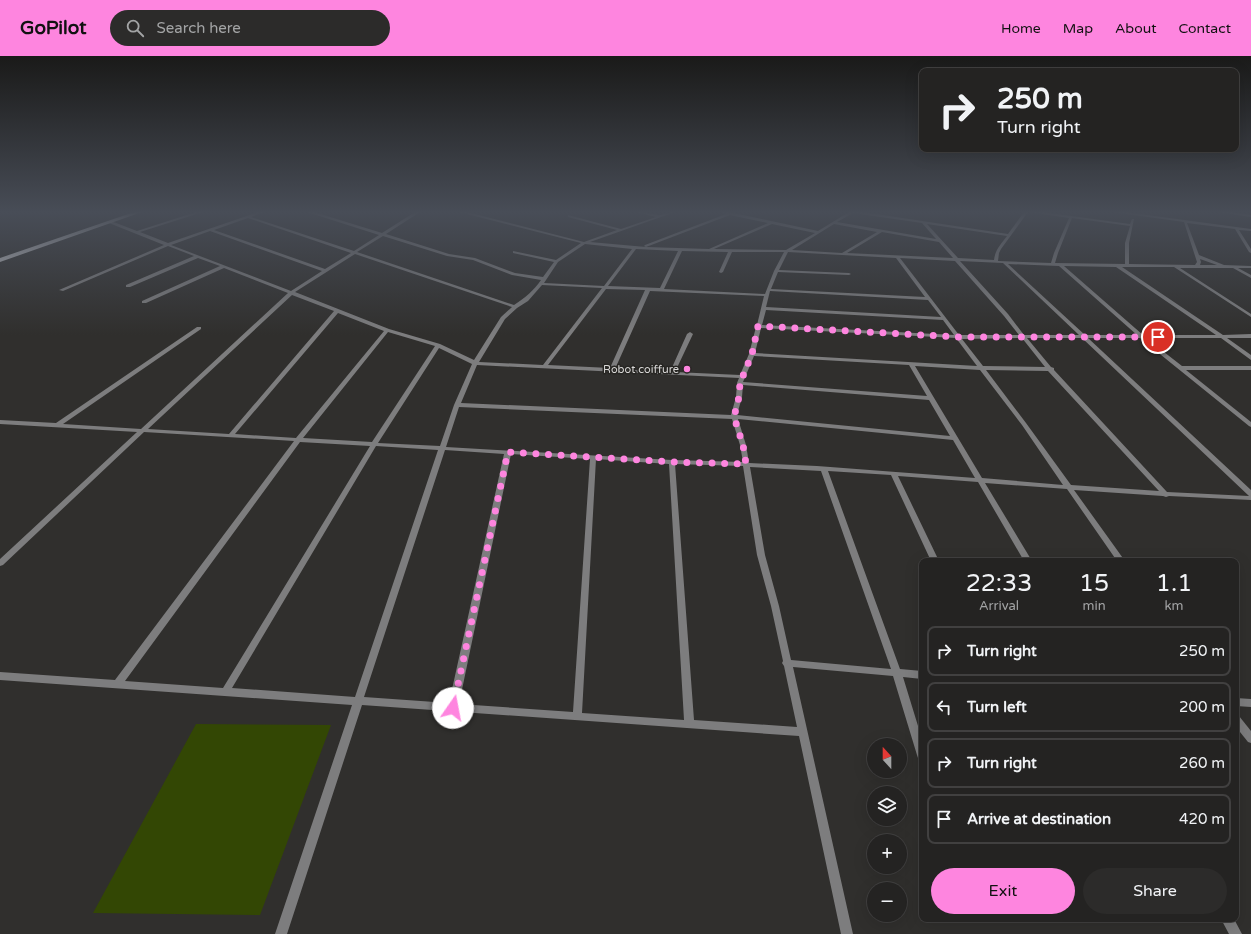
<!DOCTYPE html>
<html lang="en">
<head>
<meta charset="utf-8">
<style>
  body { margin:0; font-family:"Varela Round",sans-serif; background:#2c2b2a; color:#f1f3f6; height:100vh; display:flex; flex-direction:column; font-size:15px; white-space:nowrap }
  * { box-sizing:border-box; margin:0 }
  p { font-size:13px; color:#a3a4a5 }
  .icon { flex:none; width:22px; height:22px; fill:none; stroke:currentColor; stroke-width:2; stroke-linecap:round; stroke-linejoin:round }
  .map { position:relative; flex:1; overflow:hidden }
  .details { position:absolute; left:919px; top:502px; width:320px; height:364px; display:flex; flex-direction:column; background:#242322; border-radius:8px; box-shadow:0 4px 16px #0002,0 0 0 1px #414040 }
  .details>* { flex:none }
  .guide { position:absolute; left:919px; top:12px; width:320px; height:84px; border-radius:8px; box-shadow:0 4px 16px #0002,0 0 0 1px #414040; background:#242322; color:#f1f3f6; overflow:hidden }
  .needle { width:26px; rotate:339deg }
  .tools { position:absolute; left:867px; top:682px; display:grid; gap:8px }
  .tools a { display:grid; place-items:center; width:40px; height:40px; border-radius:50%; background:#242322; box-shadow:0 4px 16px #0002,0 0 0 1px #414040; font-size:20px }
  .pin { position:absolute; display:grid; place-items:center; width:34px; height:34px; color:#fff; margin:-17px; border:2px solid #fff; border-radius:50%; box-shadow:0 1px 4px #0007 }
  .me { position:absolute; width:44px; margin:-22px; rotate:12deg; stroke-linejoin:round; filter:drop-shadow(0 0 3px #0008) }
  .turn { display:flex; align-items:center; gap:14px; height:84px; padding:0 12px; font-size:18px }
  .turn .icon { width:52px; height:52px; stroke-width:2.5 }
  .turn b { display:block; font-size:28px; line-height:34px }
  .eta { display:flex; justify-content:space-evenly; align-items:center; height:68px; text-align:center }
  .eta b { font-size:24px; font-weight:600; line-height:28px }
  .button { display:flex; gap:8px; margin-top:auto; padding:8px 12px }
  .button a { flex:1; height:46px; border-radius:24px; background:#fe85df; color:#111; font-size:16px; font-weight:600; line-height:46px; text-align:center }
  .button a+a { background:#2c2b2a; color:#f1f3f6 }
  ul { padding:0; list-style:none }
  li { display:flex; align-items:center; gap:12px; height:50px; margin:0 8px 6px; padding:0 4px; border:2px solid #414040; border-radius:8px }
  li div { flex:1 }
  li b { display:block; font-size:15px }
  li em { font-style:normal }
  header { display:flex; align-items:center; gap:24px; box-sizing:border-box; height:56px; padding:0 20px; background:#fe85df; color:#111 }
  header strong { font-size:19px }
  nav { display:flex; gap:22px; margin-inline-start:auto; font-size:14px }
  .search { width:280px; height:36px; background:#2c2b2a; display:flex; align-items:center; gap:10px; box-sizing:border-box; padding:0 14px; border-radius:22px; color:#a3a4a5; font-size:15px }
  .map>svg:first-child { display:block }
</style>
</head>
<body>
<header>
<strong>GoPilot</strong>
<div class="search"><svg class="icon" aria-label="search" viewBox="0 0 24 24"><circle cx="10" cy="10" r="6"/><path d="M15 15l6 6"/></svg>Search here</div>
<nav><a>Home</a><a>Map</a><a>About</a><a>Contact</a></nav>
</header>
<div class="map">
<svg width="1251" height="878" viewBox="0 0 1251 878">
  <rect width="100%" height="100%" fill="#302f2d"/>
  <path fill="#334704" d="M196,668L331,669L260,859L93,857Z"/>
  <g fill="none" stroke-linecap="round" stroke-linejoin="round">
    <g fill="#7d7d7e" fill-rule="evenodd">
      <path d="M196,156H203L140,176L168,187L258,156H264L251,161L354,195L379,179L307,156H314L382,177L415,156H420L386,178L449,198L475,202L515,217L543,221L554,206L513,197V195L556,204L581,187L459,156H467L584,186L617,174L568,161V159L621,173L656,161L636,156C644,156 651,158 659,159C664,159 669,156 675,156L590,186L646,191L644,190L645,189L726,158L720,156H729L818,175L849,156H863L1008,178L1024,156H1028L1001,193L999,197L998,205L1051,207L1054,197L1069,162L1029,156H1042L1130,168L1132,163H1134L1129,187V208L1195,209L1197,206L1184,166L1112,156H1125L1251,173V175L1239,174L1251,193V197L1249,196L1235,173L1187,167L1199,199L1224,209L1251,210V212H1238L1251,219V222L1233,212H1180L1251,258V261L1174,211H1122L1223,279L1251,278V282H1227L1251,299V304L1221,282H1146L1182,310H1251V314H1186L1251,366V371L1249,370L1140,282H1088L1251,434V444L1169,440L1166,441L1163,440L1074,434L1125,505H1117L1067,433L985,427L1032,505H1024L978,426L898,420L939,505H931L891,419L828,415L900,613L922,615V623L903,621L922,683V704L918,702L917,699L893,620L793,611L853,878H841L799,680L362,649L287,878H275L352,649L0,624V616L115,624L294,385L144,376L3,509L0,510V503L137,376L0,368V364L56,367L197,271H201V273L63,368L141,373L288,237L224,212L146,247H142V245L220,210L198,202L130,231H126V229L194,200L168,190L63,235L59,234L164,189L109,167V165H111L137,175ZM853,157L922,167L936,183L837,166ZM730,159L768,167L709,193L646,191ZM248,162L351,197L325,213L214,174ZM1072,162L1130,170L1125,187V208L1055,207L1058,197ZM772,168L815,177L786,194L714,193ZM834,168L877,176L842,197L792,194ZM927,168L1007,180C1001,188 995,194 994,204L958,202ZM210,175L322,215L291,235L171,189ZM882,176L939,186L953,202L847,197ZM383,180L447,200L473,204L512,219L541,224C534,234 525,242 514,249L357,196ZM585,188L632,193L604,230L544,227L558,206ZM636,193L678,195L660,232L608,230ZM682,195L728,196L719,216L721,217L723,216L732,196H784L774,215L765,238L664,233ZM788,196L896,202L925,241L771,233L778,216L849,219L851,218L849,217L779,214ZM355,198L512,251L501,261L474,304L440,288L389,273L295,236ZM900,202L955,205L1004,260L1019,279H959ZM1200,203L1217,209H1200L1201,206ZM960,205L1003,207L1079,279H1024L1008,258ZM1008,208L1059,210L1137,279H1085ZM1064,210L1116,211L1216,279H1143ZM542,229L602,232L543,309L479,306L505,263L517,252L528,245ZM606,233L645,234L610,312L548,309ZM650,235L764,240L757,269L756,270V271L749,298L740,319L675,316L693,278L690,276L687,278L670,316L615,313ZM770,235L928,244L941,261L766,251ZM292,239L334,255L229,378L148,373ZM766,254L943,264L954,279L762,269ZM338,257L384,275L296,382L235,378ZM761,272L956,282L977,310L755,297ZM388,276L435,290L372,386L303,382ZM1022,282L1045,311L983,310L962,283ZM1027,282H1082L1249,440L1167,436L1054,314V312L1051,311ZM439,292L472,308L454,349L440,390L378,387ZM754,300L909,309L927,340L743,326ZM477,309L739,322L737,327L736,341L731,359L461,347ZM915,310L980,314L1022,369L1063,429L982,422ZM986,314L1048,315L1159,435L1071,429L1026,367ZM743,329L929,344L950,380L737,359L742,341ZM459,351L732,363L740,389L743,406L672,404L446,391ZM738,363L953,384L975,422L817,410L749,407L746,389ZM300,386L370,390L223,632L125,625ZM376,390L438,394L355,641L232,632ZM445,394L504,398L449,647L364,641ZM511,398L590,403L573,656L459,648ZM596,403L669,408L684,664L582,657ZM675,408L743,410L757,499L771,550L783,605L782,607L784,610L797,671L694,664ZM750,411L821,415L891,613L791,604L779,550L765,499Z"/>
      <path d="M1218,156H1231L1251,159V161Z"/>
      <path d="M1236,642L1251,643V651L1236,650Z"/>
      <path d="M1236,659L1239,660L1251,675V687L1248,686L1236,671Z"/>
      <path d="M1221,863H1234L1242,878H1229Z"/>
    </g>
    <path fill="#cacbce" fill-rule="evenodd" d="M134,156H142L0,206V202Z"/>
  </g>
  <linearGradient id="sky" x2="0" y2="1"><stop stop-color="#1a1a19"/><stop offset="0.56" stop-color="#484d57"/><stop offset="1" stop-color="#484d57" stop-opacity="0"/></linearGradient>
  <rect width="1251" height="279" fill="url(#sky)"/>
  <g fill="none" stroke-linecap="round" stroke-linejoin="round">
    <path stroke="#fe85df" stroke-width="7" stroke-dasharray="0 12.6" d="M453,652L508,396L672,406L746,408L743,389L734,361L739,341L740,327L752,298L758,270L959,281H1158"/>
  </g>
  <circle fill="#fe85df" stroke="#272623" stroke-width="1.5" cx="687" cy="313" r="4"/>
  <g text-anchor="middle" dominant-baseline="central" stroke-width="3" stroke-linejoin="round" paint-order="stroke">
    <g font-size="11" fill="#dad9d8" stroke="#272623" text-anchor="end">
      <text x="679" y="313">Robot coiffure</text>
    </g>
  </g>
</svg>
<div class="tools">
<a><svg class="needle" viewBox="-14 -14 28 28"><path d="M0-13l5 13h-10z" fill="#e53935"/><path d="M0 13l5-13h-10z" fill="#a3a4a5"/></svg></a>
<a><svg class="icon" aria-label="layers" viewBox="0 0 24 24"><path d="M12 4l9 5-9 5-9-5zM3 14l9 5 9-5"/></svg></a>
<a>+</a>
<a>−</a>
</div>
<div class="pin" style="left:1158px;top:281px;background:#d93025"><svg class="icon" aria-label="arrive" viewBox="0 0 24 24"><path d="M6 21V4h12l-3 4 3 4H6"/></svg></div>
<svg class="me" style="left:453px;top:652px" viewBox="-20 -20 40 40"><circle r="19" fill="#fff"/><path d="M0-13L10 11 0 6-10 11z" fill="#fe85df"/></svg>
<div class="guide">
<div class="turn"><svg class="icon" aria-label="right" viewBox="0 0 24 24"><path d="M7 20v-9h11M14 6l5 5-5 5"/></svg><div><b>250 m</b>Turn right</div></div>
</div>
<section class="details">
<div class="eta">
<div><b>22:33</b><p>Arrival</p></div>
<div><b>15</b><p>min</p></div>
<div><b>1.1</b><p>km</p></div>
</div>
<ul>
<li><svg class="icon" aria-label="right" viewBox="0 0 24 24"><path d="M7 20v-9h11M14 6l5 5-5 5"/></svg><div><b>Turn right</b></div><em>250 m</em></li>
<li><svg class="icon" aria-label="left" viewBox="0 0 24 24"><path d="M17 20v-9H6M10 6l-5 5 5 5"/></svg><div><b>Turn left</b></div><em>200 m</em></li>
<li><svg class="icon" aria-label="right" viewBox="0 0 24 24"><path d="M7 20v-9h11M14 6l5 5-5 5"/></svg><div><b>Turn right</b></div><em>260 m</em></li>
<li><svg class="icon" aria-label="arrive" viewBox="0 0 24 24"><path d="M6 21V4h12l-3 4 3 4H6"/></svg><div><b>Arrive at destination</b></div><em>420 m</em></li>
</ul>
<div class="button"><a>Exit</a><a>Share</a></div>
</section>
</div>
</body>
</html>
